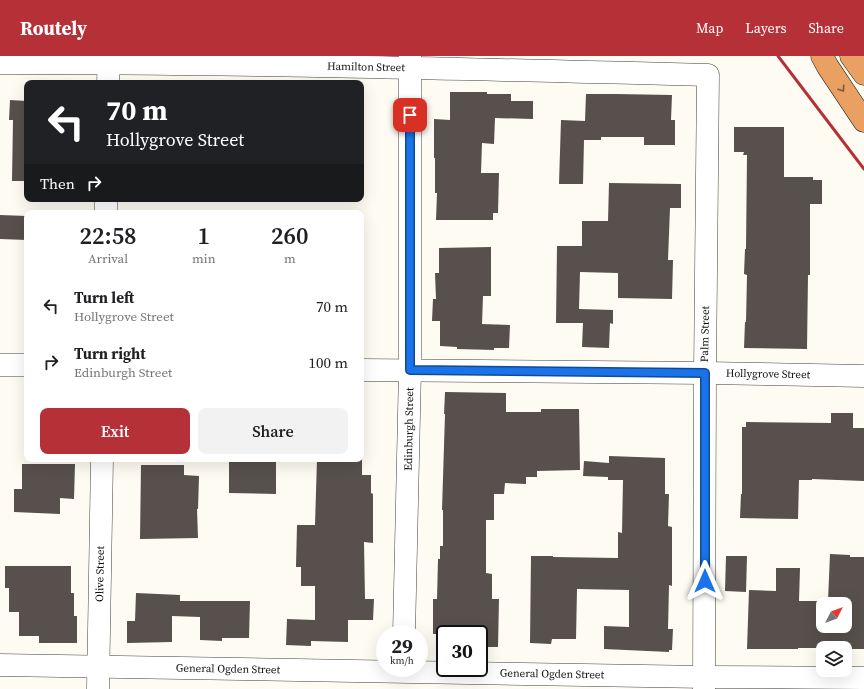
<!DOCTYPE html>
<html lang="en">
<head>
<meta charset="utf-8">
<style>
  body { margin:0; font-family:"Source Serif 4",serif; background:#f2f2f2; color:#202124; height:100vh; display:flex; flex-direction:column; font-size:15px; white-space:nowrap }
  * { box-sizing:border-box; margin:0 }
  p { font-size:13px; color:#757577 }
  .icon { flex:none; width:22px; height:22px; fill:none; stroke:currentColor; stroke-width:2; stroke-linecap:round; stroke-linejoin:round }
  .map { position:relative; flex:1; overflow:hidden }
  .sheet { position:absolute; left:24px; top:154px; width:340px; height:252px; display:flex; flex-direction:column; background:#fff; border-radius:8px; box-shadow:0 4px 16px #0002 }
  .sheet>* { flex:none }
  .top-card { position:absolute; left:24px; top:24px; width:340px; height:122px; border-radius:8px; box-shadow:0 4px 16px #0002; background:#202124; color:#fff; overflow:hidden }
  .needle { width:26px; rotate:48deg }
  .controls { position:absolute; left:816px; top:541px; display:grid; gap:8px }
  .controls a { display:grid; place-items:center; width:36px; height:36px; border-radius:8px; background:#fff; box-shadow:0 4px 16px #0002; font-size:20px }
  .speed { position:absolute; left:376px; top:569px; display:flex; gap:8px; font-size:20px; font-weight:700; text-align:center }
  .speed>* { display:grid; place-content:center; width:52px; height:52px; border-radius:50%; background:#fff; box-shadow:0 4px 16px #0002; line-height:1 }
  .speed small { font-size:10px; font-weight:400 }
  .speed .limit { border:2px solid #111; border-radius:6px; background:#fff; color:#111 }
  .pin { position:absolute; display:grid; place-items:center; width:34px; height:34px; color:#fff; margin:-17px; border-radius:8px; box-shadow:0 2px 6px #0006 }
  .me { position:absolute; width:44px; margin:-22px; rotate:0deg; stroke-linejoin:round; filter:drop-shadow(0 0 3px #0008) }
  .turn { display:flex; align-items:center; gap:14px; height:84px; padding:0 16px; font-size:18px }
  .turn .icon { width:52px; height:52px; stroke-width:2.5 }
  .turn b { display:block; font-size:28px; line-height:34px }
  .then { display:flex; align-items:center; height:38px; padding:0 16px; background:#0003; gap:8px; font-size:15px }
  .eta { display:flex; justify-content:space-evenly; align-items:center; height:68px; text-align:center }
  .eta b { font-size:24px; font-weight:600; line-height:28px }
  .primary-button { display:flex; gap:8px; margin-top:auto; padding:8px 16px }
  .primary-button a { flex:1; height:46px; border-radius:8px; background:#b63038; color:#fff; font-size:16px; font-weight:600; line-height:46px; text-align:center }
  .primary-button a+a { background:#f2f2f2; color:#202124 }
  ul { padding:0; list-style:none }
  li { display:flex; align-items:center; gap:12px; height:56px; padding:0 16px }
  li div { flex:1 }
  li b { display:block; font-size:15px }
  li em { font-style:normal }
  header { display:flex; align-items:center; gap:24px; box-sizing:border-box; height:56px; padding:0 20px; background:#b63038; color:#fff }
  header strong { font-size:19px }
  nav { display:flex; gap:22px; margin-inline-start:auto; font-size:14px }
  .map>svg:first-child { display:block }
</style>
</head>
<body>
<header>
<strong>Routely</strong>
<nav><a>Map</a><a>Layers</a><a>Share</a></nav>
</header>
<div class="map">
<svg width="864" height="633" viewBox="0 0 864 633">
  <rect width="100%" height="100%" fill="#fefbf2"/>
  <g fill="#57504c" fill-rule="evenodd">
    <path d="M450,36H487V38H511V45H533V63L495,62L494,88L482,87L481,117H499L498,157H493V164H436L437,137H435V102H434V63L450,64Z"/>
    <path d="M586,38H616L672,39L671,64H675V89H644V81H601V84H584L583,128H559L561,64L585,65Z"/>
    <path d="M10,44L27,45V125H12L13,64H9Z"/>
    <path d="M734,71H784V121H813V124H822V148H810V219H808L807,293L744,292L745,266H746L747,219L744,218L745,193H746L747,99H743L744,96H734Z"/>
    <path d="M609,127L681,128V152H670L668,204H673L672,243L618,242V217L580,216L579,253L613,254V268L610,267L609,292L582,291L583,267H556L557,190H582V165H608Z"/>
    <path d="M0,159L27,160V184L0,183Z"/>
    <path d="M491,191V240H483L482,268L510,269L509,292H494V294L457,293V291L440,290V265H432L433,243H436L435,217H439V192Z"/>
    <path d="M445,336L506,337V356H541V353H579L580,414L537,415V421H526V428L505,427L504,438H494V464H486V517L492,518V543H499L498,591H479V578H433V543H437L438,503H440V490H443V454H442L445,358H444Z"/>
    <path d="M831,357H853V372H864V425L812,423V424H799L798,463L740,462L741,438H742V371H746V366L831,367Z"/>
    <path d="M609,400L665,402V438H669L668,470L672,471V530L669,529L668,573H673L672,594H669V596L604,593V570L629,571V534L577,533L576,583H552L551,588L530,587L531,500H553V501L618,502V476L622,477L623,424H608V421L583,420L584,405L609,407Z"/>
    <path d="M229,403H276V438L229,437Z"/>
    <path d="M317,403H362V419H371V437L373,438V487L364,486L365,543H374L373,564H348V586L311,585V590L286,589L287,563L315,564V530H301V511H296L297,469H315Z"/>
    <path d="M22,408H75L74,443L60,442V458L14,456V433H22Z"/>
    <path d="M141,409H184V419L199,420L198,453H197L198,482L140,483Z"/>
    <path d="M830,498L850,499V501H864V593H845V592H798V593H747L749,534L776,535V512H800L799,545H828ZM823,548H845V570H823Z"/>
    <path d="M726,500H747L746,536L725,535Z"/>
    <path d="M5,510H71V537H74V560H77V587H39V580H19V556H9V532H5Z"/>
    <path d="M136,537L180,539V545H250L249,582H222V585L200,584V561L172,560V586L127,587V565H135Z"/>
  </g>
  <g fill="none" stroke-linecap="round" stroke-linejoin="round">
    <defs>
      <g id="minor">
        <path d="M0,7C236,7 472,13 708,19L705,317L704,633"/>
        <path d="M108,27L109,0"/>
        <path d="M106,157V143"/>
        <path d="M0,309H27"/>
        <path d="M361,314L705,317L864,320"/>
        <path d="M404,578L410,314V0"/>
        <path d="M0,609L705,621L864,622"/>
        <path d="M98,633L102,403"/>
      </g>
      <g id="highway">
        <path d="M822,0L828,11L864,65"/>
        <path d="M851,0L864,18"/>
      </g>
    </defs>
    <use href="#minor" stroke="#424242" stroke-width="23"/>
    <use href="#highway" stroke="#202020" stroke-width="23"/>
    <use href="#minor" stroke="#fff" stroke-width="22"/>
    <use href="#highway" stroke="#eaa063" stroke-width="22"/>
    <path stroke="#b63038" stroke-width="3" d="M778,0L864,113"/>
  </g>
  <defs><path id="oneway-chevron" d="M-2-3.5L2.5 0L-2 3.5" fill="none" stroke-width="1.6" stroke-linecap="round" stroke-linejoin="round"/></defs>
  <use stroke="#7c5839" href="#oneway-chevron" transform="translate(842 33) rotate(56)"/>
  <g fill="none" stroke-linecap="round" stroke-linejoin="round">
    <defs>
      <path id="route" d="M410,59V314L705,317V525"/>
    </defs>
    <use href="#route" stroke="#114b97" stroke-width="10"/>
    <use href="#route" stroke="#1a73e8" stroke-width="7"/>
  </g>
  <g text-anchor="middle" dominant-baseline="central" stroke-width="4" stroke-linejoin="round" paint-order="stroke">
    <g font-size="11" fill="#0f0f0f" stroke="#fff">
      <text transform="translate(366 11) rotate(1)">Hamilton Street</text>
      <text transform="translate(705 278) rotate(-89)">Palm Street</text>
      <text transform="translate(768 318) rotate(1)">Hollygrove Street</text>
      <text transform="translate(409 373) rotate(-89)">Edinburgh Street</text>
      <text transform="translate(100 518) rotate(-89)">Olive Street</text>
      <text transform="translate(228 613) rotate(1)">General Ogden Street</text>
      <text transform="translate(552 618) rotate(1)">General Ogden Street</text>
    </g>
  </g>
</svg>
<div class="controls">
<a><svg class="needle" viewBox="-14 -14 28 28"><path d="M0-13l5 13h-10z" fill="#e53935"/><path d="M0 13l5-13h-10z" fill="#757577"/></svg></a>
<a><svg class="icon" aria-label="layers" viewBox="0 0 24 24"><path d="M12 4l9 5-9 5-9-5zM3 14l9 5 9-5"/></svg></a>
</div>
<div class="speed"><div>29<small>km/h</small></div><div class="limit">30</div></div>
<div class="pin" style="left:410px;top:59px;background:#d93025"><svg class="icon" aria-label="arrive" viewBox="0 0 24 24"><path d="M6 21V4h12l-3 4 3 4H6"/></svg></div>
<svg class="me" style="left:705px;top:525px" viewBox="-20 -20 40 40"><path d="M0-17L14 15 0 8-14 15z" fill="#1a73e8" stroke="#fff" stroke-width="4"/></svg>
<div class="top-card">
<div class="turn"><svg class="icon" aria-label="left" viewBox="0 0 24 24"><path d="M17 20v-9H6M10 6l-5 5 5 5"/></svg><div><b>70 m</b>Hollygrove Street</div></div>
<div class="then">Then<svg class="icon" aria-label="right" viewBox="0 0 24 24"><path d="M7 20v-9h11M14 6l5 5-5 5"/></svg></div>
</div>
<section class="sheet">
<div class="eta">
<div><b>22:58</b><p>Arrival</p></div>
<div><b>1</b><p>min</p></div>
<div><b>260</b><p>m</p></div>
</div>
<ul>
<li><svg class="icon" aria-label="left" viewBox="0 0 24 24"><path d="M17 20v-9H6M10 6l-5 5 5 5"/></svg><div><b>Turn left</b><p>Hollygrove Street</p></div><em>70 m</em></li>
<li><svg class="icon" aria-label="right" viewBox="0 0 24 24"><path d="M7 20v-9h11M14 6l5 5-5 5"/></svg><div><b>Turn right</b><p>Edinburgh Street</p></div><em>100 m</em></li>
</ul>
<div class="primary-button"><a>Exit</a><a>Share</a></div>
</section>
</div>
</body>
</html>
